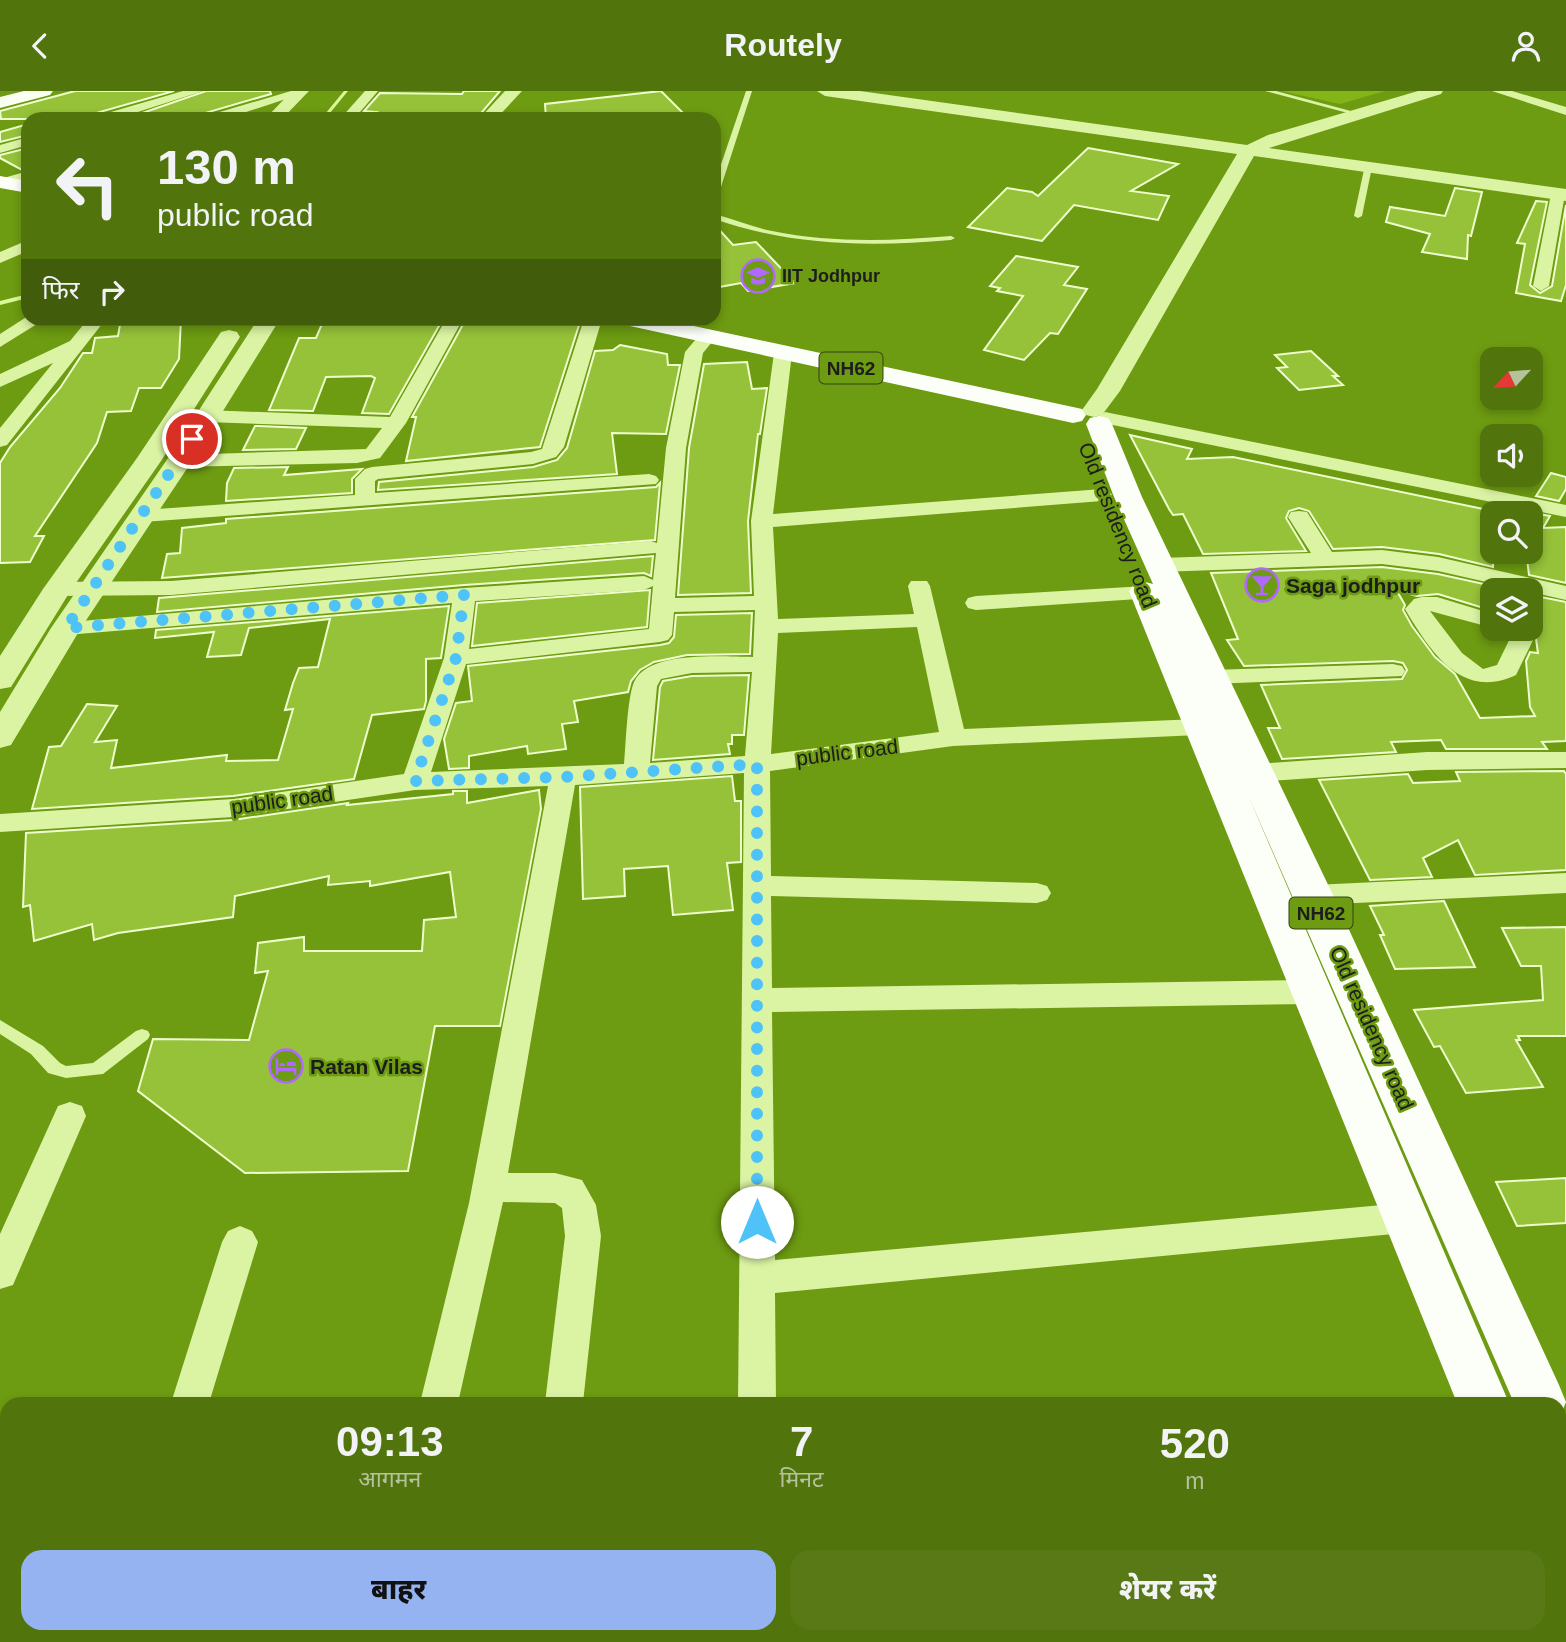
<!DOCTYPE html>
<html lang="hi">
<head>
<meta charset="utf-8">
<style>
  body { margin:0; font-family:Helvetica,"Noto Sans Devanagari",sans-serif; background:#587916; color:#f1f3f6; height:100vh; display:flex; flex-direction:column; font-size:26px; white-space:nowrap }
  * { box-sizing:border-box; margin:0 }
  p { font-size:23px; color:#b5c39d }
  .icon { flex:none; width:38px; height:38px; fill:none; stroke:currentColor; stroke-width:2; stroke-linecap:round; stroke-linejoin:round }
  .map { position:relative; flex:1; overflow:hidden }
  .side { position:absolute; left:0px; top:1306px; width:1566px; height:247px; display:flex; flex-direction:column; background:#52740d; border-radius:21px 21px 0 0; box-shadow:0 4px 10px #0003 }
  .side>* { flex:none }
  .hud { position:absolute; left:21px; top:21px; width:700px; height:214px; border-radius:21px; box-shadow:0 4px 10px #0003; background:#52740d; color:#f1f3f6; overflow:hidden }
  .needle { width:46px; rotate:244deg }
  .tools { position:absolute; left:1480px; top:256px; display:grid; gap:14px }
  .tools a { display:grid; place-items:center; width:63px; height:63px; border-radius:14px; background:#52740d; box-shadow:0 4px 10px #0003; font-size:35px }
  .pin { position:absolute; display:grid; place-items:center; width:60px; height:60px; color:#fff; margin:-30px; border:4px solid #fff; border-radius:50%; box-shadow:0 2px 7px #0007 }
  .me { position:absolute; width:77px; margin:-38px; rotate:0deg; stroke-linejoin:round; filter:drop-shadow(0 0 5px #0008) }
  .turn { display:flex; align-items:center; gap:24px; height:147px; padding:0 21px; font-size:32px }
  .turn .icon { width:91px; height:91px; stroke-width:2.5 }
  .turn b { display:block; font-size:49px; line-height:60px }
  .then { display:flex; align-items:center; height:66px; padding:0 21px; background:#0003; gap:14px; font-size:26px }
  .eta { display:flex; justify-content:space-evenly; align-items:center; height:119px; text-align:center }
  .eta b { font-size:42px; font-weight:800; line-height:49px }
  .primary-button { display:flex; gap:14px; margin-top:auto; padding:14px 21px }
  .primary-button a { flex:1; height:80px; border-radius:21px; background:#95b2f1; color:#111; font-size:28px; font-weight:800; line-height:80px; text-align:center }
  .primary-button a+a { background:#587916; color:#f1f3f6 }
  header { display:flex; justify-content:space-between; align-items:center; height:91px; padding:0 21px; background:#52740d; font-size:32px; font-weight:800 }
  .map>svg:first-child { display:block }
</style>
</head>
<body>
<header><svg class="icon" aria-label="back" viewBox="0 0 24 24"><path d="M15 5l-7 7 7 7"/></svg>Routely<svg class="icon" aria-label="person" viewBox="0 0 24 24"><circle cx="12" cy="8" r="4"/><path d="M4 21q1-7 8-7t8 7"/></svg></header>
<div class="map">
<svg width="1566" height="1551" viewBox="0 0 1566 1551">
  <rect width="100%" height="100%" fill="#6d9b11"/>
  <path fill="#83b518" d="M1281,0H1385L1340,13Z"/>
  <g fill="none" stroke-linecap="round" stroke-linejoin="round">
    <g fill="#daf896" fill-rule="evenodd">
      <path d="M344,0H348L325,28H321Z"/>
      <path d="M28,203V207L0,214V210Z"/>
    </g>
  </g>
  <g fill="#96c239" stroke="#eefecd" stroke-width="2">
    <path d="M75,0H174L96,22L92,28H1L0,20Z"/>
    <path d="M206,0H270L271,3L205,22L201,28H125Z"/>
    <path d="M464,0H500L477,27L418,24L417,28H372L377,21L364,20L380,2L462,3Z"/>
    <path d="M661,0L689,28H546L545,13Z"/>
    <path d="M28,33V44L0,51V41Z"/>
    <path d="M28,57V78L22,79L0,67V64Z"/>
    <path d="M1088,57L1178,73L1131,100L1169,105L1158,129L1074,114L1042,150L968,136L1007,97L1032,101L1038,105Z"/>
    <path d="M1455,97L1482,101L1471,145L1468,144L1467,168L1422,161L1430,143L1386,131L1390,116L1445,125Z"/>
    <path d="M1536,110L1547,111L1530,194L1540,202L1552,195L1566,114V194L1561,210L1516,202L1525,153L1517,152Z"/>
    <path d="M714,133L733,154L756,151L795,192L748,200L741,192L714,197Z"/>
    <path d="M1016,165L1078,176L1064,194L1087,198L1058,243L1050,242L1024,269L984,259L1023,205L997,200L1000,197L990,195Z"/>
    <path d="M121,228H181L179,268L161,297H139L131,320L107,321L97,352L35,445H44L30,471L0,472V372L10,356L60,297L83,262H92L95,247L118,245Z"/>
    <path d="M364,228H443L389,323L362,322L375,287L371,285L326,286L313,320L269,319L299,247H316L322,233L362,232Z"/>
    <path d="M466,228H581L540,356L406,370L416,326H412Z"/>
    <path d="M620,254L667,263L668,274H680L666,343L612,342L617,383L378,399L379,391L533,376L557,369L567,357L595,260L613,259Z"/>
    <path d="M1311,260L1338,285H1333L1343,294L1299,299L1277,277L1287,276L1275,264Z"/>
    <path d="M747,271L752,298L767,297L760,343H758L748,430L751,502L678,504L689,357L704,273Z"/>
    <path d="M255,335H258L306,337L296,358L243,359Z"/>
    <path d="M1130,344L1192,358L1187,368L1233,366L1493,420V476L1439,463L1382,456L1333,458L1309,420L1299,417L1289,420L1286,427L1306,460L1203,463L1183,423L1173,424L1169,418Z"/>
    <path d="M288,376L284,384L362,378L352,388V402L226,410L227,392L234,377Z"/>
    <path d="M1551,382L1566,386V398L1559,410L1536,405Z"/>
    <path d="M660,392L655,449L162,487L167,463L180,462L182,437L226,432V428L656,396Z"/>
    <path d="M1521,420H1523L1550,425L1543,437L1566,436V492L1529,484L1526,460H1531V422Z"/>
    <path d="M653,465L651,485L644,482L464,494L157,521L159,507Z"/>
    <path d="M1382,476L1438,483L1493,495V520L1438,503L1417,505L1397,500L1405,514L1403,519L1412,535L1435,566L1455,583L1480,627L1535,625L1530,616L1526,570L1530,561L1538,562L1536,548L1541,538L1534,529L1531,504L1566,511V650L1542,651L1547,658H1446L1441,649L1391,651L1396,661L1282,668L1268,637H1280L1261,594L1402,588L1407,579L1403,572L1393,570L1244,575L1227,549L1238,548L1211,482Z"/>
    <path d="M650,499L647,536L472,555L477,512Z"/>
    <path d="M449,515L441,567L426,568V610L424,618L372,624L354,688L233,705L32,718L49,656L61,655L87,613L117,615L95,651L117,649L111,677L227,664L226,670L278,669L293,618L285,619L293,592L299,577L318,576L330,528L249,537L241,564L207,566L214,541L155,547L156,539Z"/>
    <path d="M752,522L750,563L687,564L654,571L640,579L631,590L628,601L574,610L578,631L562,633L566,658L528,663L527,655L469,665V677L449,678L444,648L456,612L472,610L468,575L660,554L669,552L674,546L676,524Z"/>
    <path d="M749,584L744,644H732V653H728L730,663L653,669L660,596L663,590L692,585Z"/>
    <path d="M1564,680L1566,683V779L1475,784L1458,749L1423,767L1432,786L1370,789L1319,689L1408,683L1413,692L1460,690L1456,681Z"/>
    <path d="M732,685L735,710H741V771L727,772L733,819L673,824L668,775L624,778L625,805L583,808L580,696Z"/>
    <path d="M539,699L541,718L500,935H435L408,1080L245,1082L138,1000L153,948L249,949L268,880L255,882L258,852L304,846V860H422L424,829L456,826L450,781L370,795V790L328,794L329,785L235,805L233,826L118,842L94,849L92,833L34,850L30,814L23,816L26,742L233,729L348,712L347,714L453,703V700H467V712Z"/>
    <path d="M1444,810L1475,876L1395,878L1380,844H1384L1370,815Z"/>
    <path d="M1566,836V945H1518L1520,949H1516L1543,996L1466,1002L1440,955L1434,956L1414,919L1543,909L1541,875H1521L1502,837Z"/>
    <path d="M1566,1087V1132L1517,1135L1496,1091Z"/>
  </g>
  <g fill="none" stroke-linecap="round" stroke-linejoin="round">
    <g fill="#dbf4a4" fill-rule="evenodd">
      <path d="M746,0H752L718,105L714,107V94Z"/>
      <path d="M1265,0H1276L1362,23L1359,25Z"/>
      <path d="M1365,74L1372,76L1362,125L1358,127L1354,125Z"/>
      <path d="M714,123C733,128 752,136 772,140C831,152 891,150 951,145L955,147L951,149C869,156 792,155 714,128Z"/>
      <path d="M0,929L43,955L60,972L66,975L93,972L136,940L142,938L148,940L150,944L148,948L103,983L66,987L48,982L31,963L0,943Z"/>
    </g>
    <g fill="#dbf4a4" fill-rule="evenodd">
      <path d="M183,0H203L116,28H95L97,25Z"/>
      <path d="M291,0L304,2L225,28H204L206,25Z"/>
      <path d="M365,0H378L354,28H340Z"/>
      <path d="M1492,0H1512L1566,16V24Z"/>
      <path d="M28,46V54L0,62V54Z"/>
      <path d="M28,80V89L0,94V88Z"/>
      <path d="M1558,99L1565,103L1549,195L1541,200L1533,195L1551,103Z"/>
      <path d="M28,149V160L0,172V161Z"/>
      <path d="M28,225L45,228L0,256V243Z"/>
      <path d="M88,228H106L7,354L0,356V337L53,272L0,296V283L70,250Z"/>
      <path d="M446,228H463L406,332L380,367L357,372L179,376L172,374L169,370L172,366L179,364L366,358L382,337L206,331L196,325L206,319L390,326Z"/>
      <path d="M584,228H602L564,356L556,366L533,373L378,388L375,390V402L649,383L656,385L659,389L656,393L143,431L136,429L132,425L136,421L143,419L355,404V388L365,378L372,376L531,361L542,358Z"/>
      <path d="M708,240L717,245L703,262L686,357L675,507L754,505L751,430L774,262L783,257L792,262L773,423L1102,398L1109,400L1112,404L1109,408L1102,410L773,436L778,528L914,523L908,495L911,490H927L930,495L964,638L1221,627L1230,629L1234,635L1230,641L1221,643L953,655L770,680L771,785L1037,792L1047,795L1051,802L1047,809L1037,812L771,805L772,897L1312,889L1323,893L1327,901L1323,909L1312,913L772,921L775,1169L1404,1112L1416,1116L1421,1127L1416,1138L1404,1142L775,1202L776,1312H738L744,682L575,694L508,1082H555L582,1089L596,1114L601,1145L583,1312H545L565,1145L562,1117L555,1112L503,1111L458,1312H420L469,1112L548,695L415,699L233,726L0,741V723L233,708L404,683L444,567L452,512L66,544L58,542L54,537L58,532L464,497L644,485L653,489L656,462L171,504L57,505L49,503L46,498L49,493L57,491L171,490L650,450L657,452L666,357L685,261L702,241ZM653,495L649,538L469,558L475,510L644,499ZM755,519L753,566C722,566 649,559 634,591C627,608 626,653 624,673L431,681L466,573L660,551L668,549L672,544L674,521ZM917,536L939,641L771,663L778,542ZM752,581L745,665L650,672L657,595L661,588L692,582Z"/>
      <path d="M1105,321L1566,414V426L1098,331L1095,327Z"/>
      <path d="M1299,420L1307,421L1332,461L1382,459L1438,466L1566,495V509L1438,480L1382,473L1160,481L1152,479L1149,474L1152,469L1160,467L1311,462L1288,426L1291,421Z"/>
      <path d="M1145,495L1153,497L1156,502L1153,507L976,519L968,517L965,512L968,507L976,505Z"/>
      <path d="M1422,506H1437L1493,523V537L1430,520L1462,562L1483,578L1497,574L1515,537H1531V531L1535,532L1539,537L1516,584C1461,610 1430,560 1405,518L1414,508Z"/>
      <path d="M1393,573L1402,575L1405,580L1402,585L1212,593L1203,591L1200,586L1203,581L1212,579Z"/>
      <path d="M1427,661H1566V677L1427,679L1256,691L1247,688L1243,682L1247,676L1256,673Z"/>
      <path d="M1566,782V802L1313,814L1303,811L1299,804L1303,797L1313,794Z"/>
      <path d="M70,1011L82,1015L86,1025L13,1194L0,1198V1143L58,1015Z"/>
      <path d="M240,1135L252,1140L258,1151L209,1312H171L222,1151L228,1140Z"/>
      <path d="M95,1545H138L137,1551H93Z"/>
      <path d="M363,1545H406V1551H362Z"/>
      <path d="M515,1545H557L558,1551H514Z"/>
      <path d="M661,1545H704L703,1551H659Z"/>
    </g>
    <g fill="#dbf4a4" fill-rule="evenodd">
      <path d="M292,0H309L282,28H265Z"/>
      <path d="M505,0H522L496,28H479Z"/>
      <path d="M817,0H860L1247,54L1268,44L1418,0H1443L1441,3L1269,57L1566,98V110L1254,65L1120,300L1102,324L1094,326L1086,324L1082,319L1097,298L1237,63L825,5Z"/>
      <path d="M258,228H280L192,370L81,537L11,654L0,657V621L51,537L166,370Z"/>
      <path d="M229,239L237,241L240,246L161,370L71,499L11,596L0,598V565L43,498L137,367L221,241Z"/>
    </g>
    <path fill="#fafff2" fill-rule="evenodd" d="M24,0H53L50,4L0,17V6Z"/>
    <g fill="#fcfff8" fill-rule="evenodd">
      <path d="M0,85L28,90V102L0,97Z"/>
      <path d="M618,228H661L1073,316L1082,318L1086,324L1082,330L1073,332L630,235L622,233Z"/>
      <path d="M1099,325L1108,327L1112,333L1142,406L1333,804L1559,1294L1566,1311L1559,1328L1566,1331V1397L1559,1394V1312H1514L1248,704L1509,1312H1457L1129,500L1134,493L1145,491L1153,493L1114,406L1086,333L1090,327Z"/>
      <path d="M1559,1462L1566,1465V1536L1559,1533Z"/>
    </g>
  </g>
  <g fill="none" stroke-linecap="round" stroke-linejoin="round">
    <path stroke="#4fc3f7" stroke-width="12" stroke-dasharray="0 21.6" d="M192,348L66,537L464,504L456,567L415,690L563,686L757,673V1131"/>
  </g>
  <defs>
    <symbol id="university-ring" viewBox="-11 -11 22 22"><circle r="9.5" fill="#6d9b11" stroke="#b068ff" stroke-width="1.5"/><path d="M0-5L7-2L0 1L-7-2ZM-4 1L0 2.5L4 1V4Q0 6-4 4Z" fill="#b068ff"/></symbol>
    <symbol id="bar-ring" viewBox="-11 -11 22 22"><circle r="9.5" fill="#6d9b11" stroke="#b068ff" stroke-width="1.5"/><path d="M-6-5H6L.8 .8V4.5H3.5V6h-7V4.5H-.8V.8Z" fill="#b068ff"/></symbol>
    <symbol id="hotel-ring" viewBox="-11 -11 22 22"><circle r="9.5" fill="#6d9b11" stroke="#b068ff" stroke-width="1.5"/><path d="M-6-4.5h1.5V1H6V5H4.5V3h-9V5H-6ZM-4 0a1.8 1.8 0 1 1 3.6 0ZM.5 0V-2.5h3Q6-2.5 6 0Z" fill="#b068ff"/></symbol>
  </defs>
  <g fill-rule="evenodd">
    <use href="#university-ring" x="739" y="166" width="38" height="38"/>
    <use href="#bar-ring" x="1243" y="475" width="38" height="38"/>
    <use href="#hotel-ring" x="267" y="956" width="38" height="38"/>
  </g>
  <g text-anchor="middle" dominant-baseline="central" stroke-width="5" stroke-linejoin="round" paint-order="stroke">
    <g font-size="18" font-weight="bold" fill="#1d1d1d" stroke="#6d9b11" text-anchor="start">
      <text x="782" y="185">IIT Jodhpur</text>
    </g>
    <g fill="#6d9b11" stroke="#354319" stroke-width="2">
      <rect x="819.5" y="261.5" width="63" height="31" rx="5"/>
      <rect x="1289.5" y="806.5" width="63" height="31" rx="5"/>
    </g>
    <g font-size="19" font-weight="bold" fill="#1d1d1d">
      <text x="851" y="277">NH62</text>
      <text x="1321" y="822">NH62</text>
    </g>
    <g font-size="21" fill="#1d1d1d" stroke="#6d9b11">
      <text transform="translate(1118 434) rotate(68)">Old residency road</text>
      <text transform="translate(847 661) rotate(-7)">public road</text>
      <text transform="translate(282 709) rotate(-8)">public road</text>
      <text transform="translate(1372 937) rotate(66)">Old residency road</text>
    </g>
    <g font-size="21" font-weight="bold" fill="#1d1d1d" stroke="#6d9b11" text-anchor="start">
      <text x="1286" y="494">Saga jodhpur</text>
      <text x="310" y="975">Ratan Vilas</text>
    </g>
  </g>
</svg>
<div class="tools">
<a><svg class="needle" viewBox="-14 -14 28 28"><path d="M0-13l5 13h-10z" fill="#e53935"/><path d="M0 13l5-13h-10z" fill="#b5c39d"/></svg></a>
<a><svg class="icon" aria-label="sound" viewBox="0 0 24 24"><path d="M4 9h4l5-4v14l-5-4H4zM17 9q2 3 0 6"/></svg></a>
<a><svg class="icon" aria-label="search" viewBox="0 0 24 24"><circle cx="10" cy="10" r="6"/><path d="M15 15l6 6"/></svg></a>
<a><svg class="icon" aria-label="layers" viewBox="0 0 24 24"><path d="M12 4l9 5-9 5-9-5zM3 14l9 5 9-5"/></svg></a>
</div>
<div class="pin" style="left:192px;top:348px;background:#d93025"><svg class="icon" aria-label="arrive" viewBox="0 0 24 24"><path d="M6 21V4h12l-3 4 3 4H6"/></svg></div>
<svg class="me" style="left:757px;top:1131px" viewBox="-20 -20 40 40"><circle r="19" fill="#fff"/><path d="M0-13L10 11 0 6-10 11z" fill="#4fc3f7"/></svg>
<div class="hud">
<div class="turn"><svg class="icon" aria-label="left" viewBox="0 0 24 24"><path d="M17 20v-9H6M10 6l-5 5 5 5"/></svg><div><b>130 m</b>public road</div></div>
<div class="then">फिर<svg class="icon" aria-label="right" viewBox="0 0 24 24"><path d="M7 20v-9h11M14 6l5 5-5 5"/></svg></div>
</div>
<section class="side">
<div class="eta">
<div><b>09:13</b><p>आगमन</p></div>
<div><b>7</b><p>मिनट</p></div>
<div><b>520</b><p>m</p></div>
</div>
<div class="primary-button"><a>बाहर</a><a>शेयर करें</a></div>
</section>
</div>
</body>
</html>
